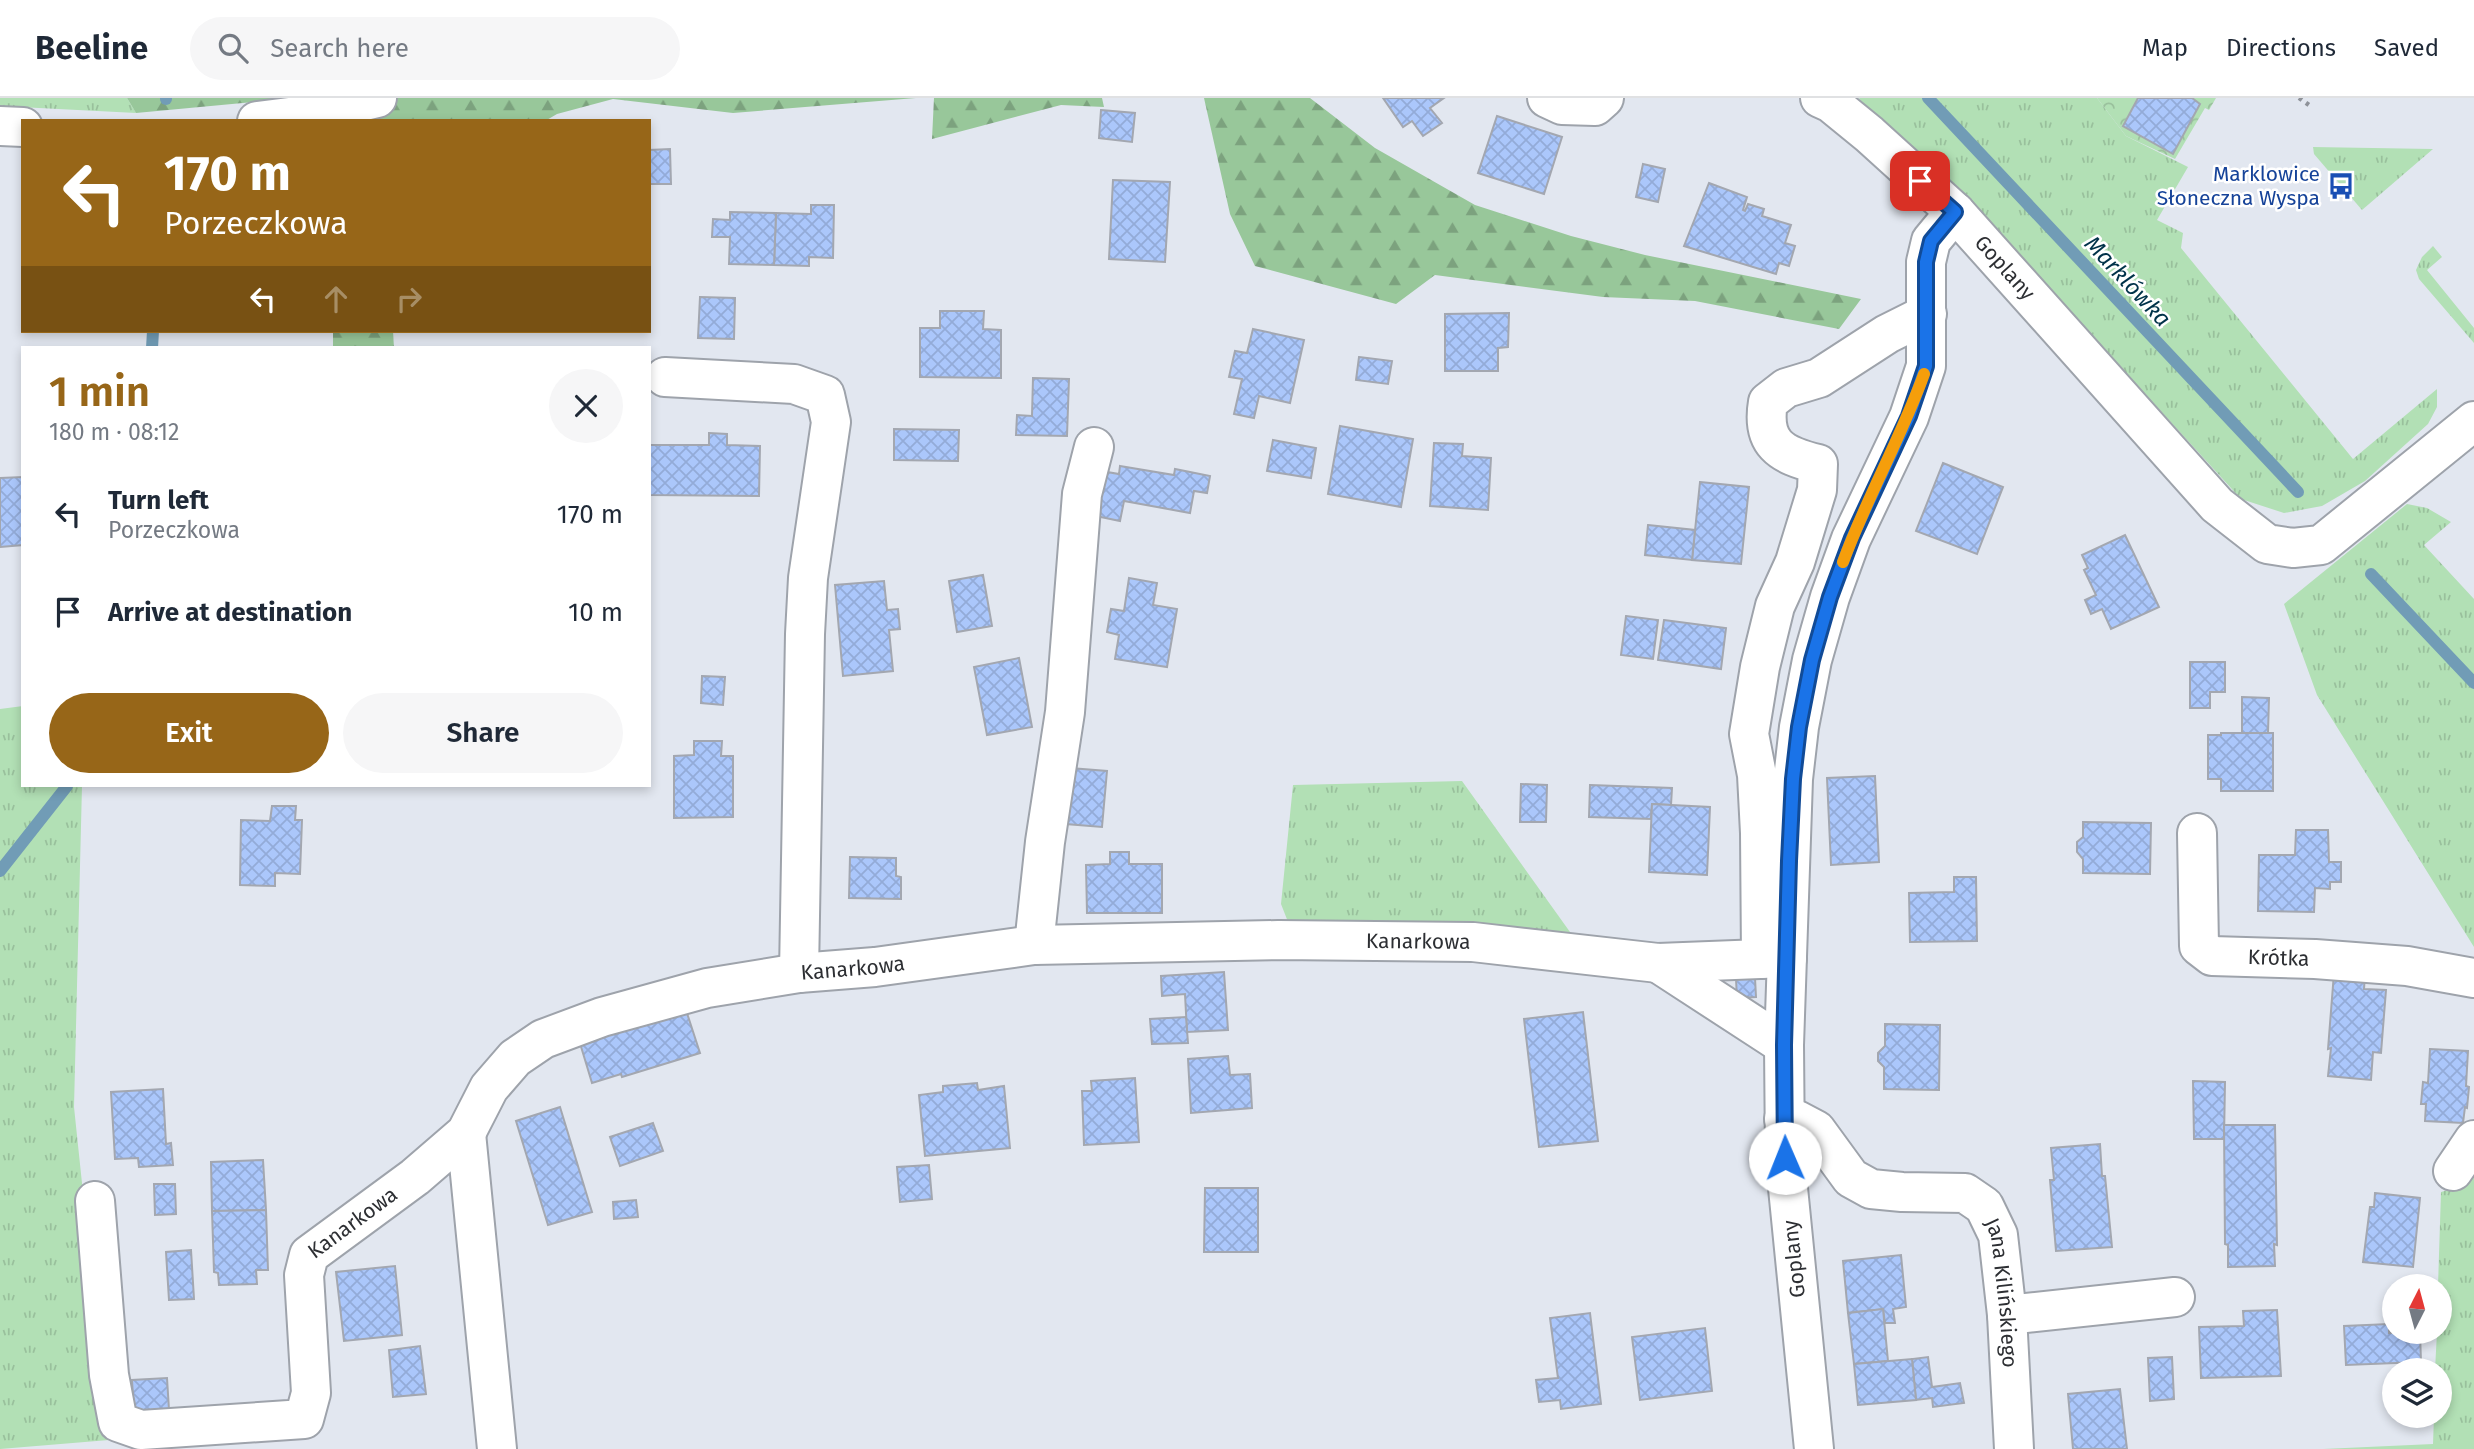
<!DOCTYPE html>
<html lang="en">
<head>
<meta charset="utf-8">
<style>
  body { margin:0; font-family:"Fira Sans",sans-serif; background:#f6f6f7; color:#1f2937; height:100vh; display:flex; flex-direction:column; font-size:26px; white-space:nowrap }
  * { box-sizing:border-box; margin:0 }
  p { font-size:23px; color:#747a83 }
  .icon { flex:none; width:38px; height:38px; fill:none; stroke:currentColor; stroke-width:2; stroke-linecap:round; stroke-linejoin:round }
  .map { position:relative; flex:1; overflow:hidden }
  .side { position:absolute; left:21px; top:248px; width:630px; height:441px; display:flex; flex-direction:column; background:#fff; border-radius:0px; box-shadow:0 4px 10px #0003 }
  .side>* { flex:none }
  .banner { position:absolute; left:21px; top:21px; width:630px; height:214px; border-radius:0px; box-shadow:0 4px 10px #0003; background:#976618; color:#fff; overflow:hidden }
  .needle { width:46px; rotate:6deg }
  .fabs { position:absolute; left:2382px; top:1176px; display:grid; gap:14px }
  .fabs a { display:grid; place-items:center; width:70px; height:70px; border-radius:50%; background:#fff; box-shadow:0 4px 10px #0003; font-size:35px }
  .pin { position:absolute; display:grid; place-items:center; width:60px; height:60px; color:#fff; margin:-30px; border-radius:14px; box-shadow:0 4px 10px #0006 }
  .me { position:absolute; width:77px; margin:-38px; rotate:359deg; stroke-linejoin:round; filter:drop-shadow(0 0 5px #0008) }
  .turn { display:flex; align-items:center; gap:24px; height:147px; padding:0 28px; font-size:32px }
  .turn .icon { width:91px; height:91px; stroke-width:2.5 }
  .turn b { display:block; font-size:49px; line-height:60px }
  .lanes { display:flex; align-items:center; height:66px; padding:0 28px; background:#0003; justify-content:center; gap:35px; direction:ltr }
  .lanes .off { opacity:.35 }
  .round { display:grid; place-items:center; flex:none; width:74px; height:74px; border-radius:37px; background:#f6f6f7 }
  .headline { display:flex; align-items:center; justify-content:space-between; height:119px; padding:0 28px }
  h1 { font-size:42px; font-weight:600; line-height:52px; color:#976618 }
  .action { display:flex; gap:14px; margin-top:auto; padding:14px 28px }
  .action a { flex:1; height:80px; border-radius:42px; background:#976618; color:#fff; font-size:28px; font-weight:600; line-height:80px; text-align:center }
  .action a+a { background:#f6f6f7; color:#1f2937 }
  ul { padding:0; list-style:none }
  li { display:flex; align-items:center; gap:21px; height:98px; padding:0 28px }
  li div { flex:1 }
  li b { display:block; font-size:26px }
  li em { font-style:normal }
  header { display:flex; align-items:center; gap:42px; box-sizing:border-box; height:98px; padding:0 35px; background:#fff; border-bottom:2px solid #e0e1e3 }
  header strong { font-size:33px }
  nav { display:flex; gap:38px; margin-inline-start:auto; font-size:24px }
  .search { width:490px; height:63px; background:#f6f6f7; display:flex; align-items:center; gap:18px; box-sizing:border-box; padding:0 24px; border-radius:38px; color:#747a83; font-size:26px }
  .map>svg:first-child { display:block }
</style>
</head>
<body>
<header>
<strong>Beeline</strong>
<div class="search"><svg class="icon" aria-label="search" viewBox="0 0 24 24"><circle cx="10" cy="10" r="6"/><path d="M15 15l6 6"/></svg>Search here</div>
<nav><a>Map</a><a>Directions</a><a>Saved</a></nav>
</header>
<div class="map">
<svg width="2474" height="1351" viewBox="0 0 2474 1351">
  <defs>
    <pattern id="grass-tufts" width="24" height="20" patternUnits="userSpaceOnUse" patternTransform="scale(1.75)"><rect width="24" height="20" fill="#b2e0b5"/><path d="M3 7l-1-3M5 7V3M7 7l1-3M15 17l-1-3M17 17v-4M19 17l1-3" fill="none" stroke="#99c09c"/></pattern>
    <pattern id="forest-firs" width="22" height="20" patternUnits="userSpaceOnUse" patternTransform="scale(1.75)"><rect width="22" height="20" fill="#98c79a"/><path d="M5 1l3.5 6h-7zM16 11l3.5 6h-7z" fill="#7ca27e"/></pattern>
    <pattern id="park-crowns" width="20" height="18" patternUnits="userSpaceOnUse" patternTransform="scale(1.75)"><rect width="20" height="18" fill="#b2e0b5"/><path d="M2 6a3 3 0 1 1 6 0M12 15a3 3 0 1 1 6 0" fill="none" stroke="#99c09c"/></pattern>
    <pattern id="building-cross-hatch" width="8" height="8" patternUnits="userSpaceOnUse" patternTransform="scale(1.75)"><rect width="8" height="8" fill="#abc7fb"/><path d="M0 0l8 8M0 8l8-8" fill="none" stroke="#93abd8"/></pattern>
  </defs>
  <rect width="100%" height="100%" fill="#e2e7f0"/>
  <g fill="url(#grass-tufts)">
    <path d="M0,0H127L136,15L0,8Z"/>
    <path d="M1859,0H2097L2126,38L2188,69L2157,122L2183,135L2181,150L2353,361L2437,291V309L2428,326L2365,383L2322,408L2284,415L2241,401L1944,76L1869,15Z"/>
    <path d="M2313,49L2433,51L2362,112L2314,56Z"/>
    <path d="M2433,148L2442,159L2427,172L2474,230V245L2419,181L2416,172L2422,159Z"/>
    <path d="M2407,406L2427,410L2451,424L2424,447L2474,501V849L2317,597L2284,506Z"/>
    <path d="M23,608V688H82L74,1009L109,1342L0,1351V611Z"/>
    <path d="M1462,683L1570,834L1420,829H1290L1281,806L1293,687Z"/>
    <path d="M2474,1072V1351H2323L2433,1346L2434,1318H2440V1272H2435L2437,1234H2440L2438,1188L2441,1094L2462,1088Z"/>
  </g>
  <g fill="url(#forest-firs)">
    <path d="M127,0H295L136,15Z"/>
    <path d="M339,0H916L733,15L613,1L557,16L545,23H340Z"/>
    <path d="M934,0H1102L1104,9L1061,7L932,41Z"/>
    <path d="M1204,0H1310L1375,50L1475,107L1571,138L1645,157L1861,201L1839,231L1695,203L1603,199L1435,177L1396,206L1255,168L1230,116Z"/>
    <path d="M333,233H393L394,250H333Z"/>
  </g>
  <path fill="url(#park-crowns)" d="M2097,0H2216L2209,12L2205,10L2175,61L2126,38Z"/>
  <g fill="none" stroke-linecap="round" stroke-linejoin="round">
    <g stroke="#719cb6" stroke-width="12">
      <path d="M1928,0L2298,394"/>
      <path d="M166,1V0"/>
      <path d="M152,250L153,233"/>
      <path d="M2371,476L2474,585"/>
      <path d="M0,773L67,688"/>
    </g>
  </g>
  <g fill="url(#building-cross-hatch)" stroke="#a3a7b0" stroke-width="2">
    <path d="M1383,0H1444L1430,10L1442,25L1423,38L1412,23L1403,29Z"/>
    <path d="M2138,0H2192L2200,6L2173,56L2123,28Z"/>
    <path d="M1101,12L1135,15L1132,44L1099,40Z"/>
    <path d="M1497,18L1562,39L1544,96L1478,75Z"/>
    <path d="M670,51L671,86H649V52Z"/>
    <path d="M1643,66L1665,71L1658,104L1636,99Z"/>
    <path d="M1113,82L1170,84L1165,164L1109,161Z"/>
    <path d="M1709,85L1747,99L1743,112L1745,113L1748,106L1764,111L1762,118L1791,127L1785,145L1795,148L1789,168L1779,165L1776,176L1684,148Z"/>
    <path d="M811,107H834L833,160L809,159V168L774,167L776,115L811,116Z"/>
    <path d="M730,114L776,115L774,167L729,166L730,139H712L713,121L730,122Z"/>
    <path d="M700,199L735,200L734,241L698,240Z"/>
    <path d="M940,213H984L983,231L1001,232V280L920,279V230H940Z"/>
    <path d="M1509,215L1508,249L1498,250V273H1445V216Z"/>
    <path d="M1253,231L1304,242L1290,305L1259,298L1254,320L1234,316L1242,281L1229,279L1235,253L1247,255Z"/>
    <path d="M1359,259L1392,263L1388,286L1356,282Z"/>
    <path d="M1033,280L1069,281L1067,338L1016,337L1017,317L1032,318Z"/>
    <path d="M1340,328L1413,341L1401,409L1328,396Z"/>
    <path d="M894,331L959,332L958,363L894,362Z"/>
    <path d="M709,335L727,336V347L760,348L759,398L649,397V347H709Z"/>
    <path d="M1273,342L1316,350L1311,380L1267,373Z"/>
    <path d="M1434,345L1463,346L1462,358L1491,360L1488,412L1430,408Z"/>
    <path d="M1943,365L2003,389L1977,456L1916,433Z"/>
    <path d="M1120,368L1174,377L1175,371L1210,378L1207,395L1194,393L1190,415L1124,403L1120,423L1091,417L1101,373L1119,376Z"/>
    <path d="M23,379V447L0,449V380Z"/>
    <path d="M1700,384L1749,389L1741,466L1692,462Z"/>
    <path d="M1648,427L1695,432L1692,462L1645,457Z"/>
    <path d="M2125,437L2159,509L2111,531L2102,511L2091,516L2085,502L2096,497L2084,472L2088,470L2082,457Z"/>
    <path d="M983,477L992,528L957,534L949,483Z"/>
    <path d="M1129,480L1157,485L1153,507L1177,511L1167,569L1115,561L1119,537L1107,534L1111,511L1124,513Z"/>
    <path d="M884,483L887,512L898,511L900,531L889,532L893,573L843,578L835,487Z"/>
    <path d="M1626,518L1658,522L1653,561L1621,557Z"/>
    <path d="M1664,522L1726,530L1721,571L1658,562Z"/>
    <path d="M1019,560L1032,629L987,637L974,569Z"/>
    <path d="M2190,564H2225V594H2210V610H2190Z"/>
    <path d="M702,578L725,579L723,607L701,605Z"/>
    <path d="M2242,599L2269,600L2268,635H2242Z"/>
    <path d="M2221,635H2273V693H2221V681H2208V637H2221Z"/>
    <path d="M694,643H722L721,658H733V719L674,720V658L694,657Z"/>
    <path d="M1070,670L1107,673L1102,729L1066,726Z"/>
    <path d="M1875,678L1879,764L1831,767L1827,680Z"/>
    <path d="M1521,686L1547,687L1546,724H1520Z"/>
    <path d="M1590,687L1672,690L1671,707L1652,706L1651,721L1589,719Z"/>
    <path d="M1652,706L1710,709L1707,777L1649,774Z"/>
    <path d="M272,708H296L295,722H302L300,776L275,775V788L240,787L241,722L270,723Z"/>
    <path d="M2083,724L2151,725L2150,776L2083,775V761L2077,754V744L2083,739Z"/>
    <path d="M2296,732H2328L2329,764H2341V784H2330V791L2315,790L2314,814L2258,813L2259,757H2295Z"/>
    <path d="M1110,754H1129V766H1162V815H1087L1086,767L1110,766Z"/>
    <path d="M850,759L896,760V778L901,779V801L849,800Z"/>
    <path d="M1954,779H1976L1977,843L1910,844L1909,795L1954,794Z"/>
    <path d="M1224,874L1228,932L1187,934L1185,896L1162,898L1161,878Z"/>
    <path d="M2334,875L2365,877L2364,891L2386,892L2381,955L2373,954L2371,982L2328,978L2331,950L2328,951Z"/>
    <path d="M1755,880L1756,899L1737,900L1736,881Z"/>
    <path d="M685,909L700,955L622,979L621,976L592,985L579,942Z"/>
    <path d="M1583,914L1598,1043L1539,1049L1524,921Z"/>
    <path d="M1186,919L1188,945L1152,946L1150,921Z"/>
    <path d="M1885,926L1940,927L1939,992L1884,991V969L1878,963V955L1885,948Z"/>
    <path d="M2430,951L2468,953L2466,988L2469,989L2467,1010L2465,1009L2463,1025L2425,1023L2426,1006H2421L2423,984L2428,985Z"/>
    <path d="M1228,958L1230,977L1250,976L1252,1010L1191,1015L1188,961Z"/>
    <path d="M1135,980L1139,1044L1084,1047L1082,993H1092L1091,983Z"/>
    <path d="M2193,983L2225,984L2224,1041H2194Z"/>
    <path d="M977,985L978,992L1004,988L1010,1050L925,1058L919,997L943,994V988Z"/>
    <path d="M163,991L166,1046L171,1045L173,1067L139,1069L138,1060L115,1061L111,994Z"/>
    <path d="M560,1009L592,1114L548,1127L516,1023Z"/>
    <path d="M653,1025L663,1053L620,1068L610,1039Z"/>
    <path d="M2224,1027H2275L2277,1147L2274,1146L2275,1168L2228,1169V1147L2225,1146Z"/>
    <path d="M2100,1046L2102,1078H2105L2112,1149L2056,1153L2050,1082H2054L2051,1050Z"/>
    <path d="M263,1062L266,1112L212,1113L211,1064Z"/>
    <path d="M929,1067L932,1101L900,1104L897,1069Z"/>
    <path d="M154,1086H175L176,1116L155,1117Z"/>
    <path d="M1205,1090H1258V1154H1204Z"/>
    <path d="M2375,1095L2420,1100L2413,1169L2363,1164L2370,1109H2374Z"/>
    <path d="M636,1102L638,1119L614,1121L613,1104Z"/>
    <path d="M266,1112L268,1172H256L257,1186L219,1187L218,1175L214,1174L212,1113Z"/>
    <path d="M191,1152L194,1201L169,1202L166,1154Z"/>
    <path d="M1901,1157L1906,1209L1893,1211L1895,1225H1885L1883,1211L1848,1215L1843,1163Z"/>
    <path d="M395,1168L402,1237L344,1243L336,1174Z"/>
    <path d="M1883,1211L1888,1263L1854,1266L1848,1215Z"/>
    <path d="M2277,1212L2281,1278L2201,1280L2199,1229L2244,1228L2243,1213Z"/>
    <path d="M1590,1215L1601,1306L1561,1311L1560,1302L1539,1304L1536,1282L1558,1280L1550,1220Z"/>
    <path d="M2389,1226V1235L2420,1234L2421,1264L2346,1267L2344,1228Z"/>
    <path d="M1705,1230L1712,1293L1640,1302L1632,1239Z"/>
    <path d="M420,1248L426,1296L393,1299L389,1252Z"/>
    <path d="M1928,1259L1932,1289L1960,1285L1964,1305L1933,1309L1932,1300L1916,1302L1912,1261Z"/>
    <path d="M2172,1259L2174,1301L2150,1303L2148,1260Z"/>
    <path d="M1912,1261L1916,1302L1858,1307L1854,1266Z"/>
    <path d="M167,1280L169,1312L134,1315L132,1282Z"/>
    <path d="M2120,1291L2127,1351H2073L2068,1296Z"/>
  </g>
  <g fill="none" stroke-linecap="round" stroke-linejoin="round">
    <defs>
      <g id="minor">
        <path d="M1547,0L1562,7L1595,8L1604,0"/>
        <path id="s1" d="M1820,0L1831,5L1869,36L1955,114L2217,407L2267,446L2293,450L2321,447L2474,323"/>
        <path d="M257,23L306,17L377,0"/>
        <path d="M0,28L23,29"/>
        <path d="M665,279L794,286L825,297L831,324L808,480L805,536L799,875"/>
        <path id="s2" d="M2197,735L2199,848L2212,858L2315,861L2407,868L2474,880"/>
        <path d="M1034,847L1045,744L1065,614L1082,396L1094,349"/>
        <path d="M1761,861L1760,735L1757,677L1749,636L1760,569L1775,508L1795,464L1817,392L1818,366C1780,357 1761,345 1768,304L1786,290L1819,280L1887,236L1927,216"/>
        <path d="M1658,865L1784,947"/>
        <path id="s3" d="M1784,1021L1797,1022L1816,1032L1851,1080L1871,1091L1902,1094L1965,1095L1984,1108L1998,1137L2007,1217L2014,1351"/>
        <path d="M466,1035L497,1351"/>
        <path d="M2453,1073L2474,1042"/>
        <path id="s4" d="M95,1103L109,1277L118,1324L141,1332L304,1321L311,1295L304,1177L309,1157L415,1079L466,1035L489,990L515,960L543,941L602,919L707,890L799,875L875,869L1034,847L1278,842L1473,844L1658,865L1787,860"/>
        <path d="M2007,1217L2175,1199"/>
        <path d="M1814,1351L1785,1060L1784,947L1793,681L1799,629L1812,562L1830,499L1851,441L1909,319L1926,268V164L1931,143L1955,114"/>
      </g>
    </defs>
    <use href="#minor" stroke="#9ea3ab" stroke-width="42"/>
    <path stroke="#8e9299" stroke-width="4.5" stroke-dasharray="3.5 5" stroke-linecap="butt" d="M2299,0L2309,7"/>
    <use href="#minor" stroke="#fff" stroke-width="38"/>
  </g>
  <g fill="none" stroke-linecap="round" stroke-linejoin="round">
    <defs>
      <path id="route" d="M1785,1060L1784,947L1789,763L1793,681L1799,629L1812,562L1830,499L1852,440L1909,318L1926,268V164L1931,143L1955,114L1920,83"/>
    </defs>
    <use href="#route" stroke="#114b97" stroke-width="18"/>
    <use href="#route" stroke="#1a73e8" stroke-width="12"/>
    <path stroke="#f59e0b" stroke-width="12" d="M1843,464C1867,399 1901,340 1924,276"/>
  </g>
  <defs>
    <symbol id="bus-bare" viewBox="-9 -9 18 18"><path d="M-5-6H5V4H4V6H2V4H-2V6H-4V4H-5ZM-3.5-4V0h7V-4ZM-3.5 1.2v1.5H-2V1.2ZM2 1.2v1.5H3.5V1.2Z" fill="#1a4fb4" stroke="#fff" stroke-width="2.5" paint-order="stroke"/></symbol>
  </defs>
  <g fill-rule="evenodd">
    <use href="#bus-bare" x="2322" y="69" width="38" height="38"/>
  </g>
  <g text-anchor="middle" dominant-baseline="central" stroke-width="5" stroke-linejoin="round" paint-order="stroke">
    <g font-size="21" fill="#164399" stroke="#fff" text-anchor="end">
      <text x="2320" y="76">Marklowice<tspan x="2320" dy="24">Słoneczna Wyspa</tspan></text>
    </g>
    <g font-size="21" fill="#2d2f33" stroke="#fff">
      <text stroke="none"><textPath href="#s1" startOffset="252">Goplany</textPath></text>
      <text stroke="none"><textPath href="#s4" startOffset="1785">Kanarkowa</textPath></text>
      <text stroke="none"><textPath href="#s2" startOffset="196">Krótka</textPath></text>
      <text stroke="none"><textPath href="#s4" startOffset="1218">Kanarkowa</textPath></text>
      <text stroke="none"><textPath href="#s4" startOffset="630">Kanarkowa</textPath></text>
      <text transform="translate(1794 1161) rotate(-96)">Goplany</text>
      <text stroke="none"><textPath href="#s3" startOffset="324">Jana Kilińskiego</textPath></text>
    </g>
    <g font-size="23" font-style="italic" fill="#003249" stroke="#fff">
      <text transform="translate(2128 183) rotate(47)">Marklówka</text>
    </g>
  </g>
</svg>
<div class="fabs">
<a><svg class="needle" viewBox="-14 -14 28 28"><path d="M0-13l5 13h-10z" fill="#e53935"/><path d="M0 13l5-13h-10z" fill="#747a83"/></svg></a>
<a><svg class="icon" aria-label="layers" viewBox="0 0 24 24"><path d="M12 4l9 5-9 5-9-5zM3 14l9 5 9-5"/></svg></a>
</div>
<div class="pin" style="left:1920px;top:83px;background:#d93025"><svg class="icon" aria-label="arrive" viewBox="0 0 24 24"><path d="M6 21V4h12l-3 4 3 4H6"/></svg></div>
<svg class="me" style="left:1785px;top:1060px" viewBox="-20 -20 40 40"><circle r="19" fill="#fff"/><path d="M0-13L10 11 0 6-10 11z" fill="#1a73e8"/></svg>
<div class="banner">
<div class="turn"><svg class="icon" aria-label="left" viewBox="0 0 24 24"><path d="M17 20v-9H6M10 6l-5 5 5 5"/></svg><div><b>170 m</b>Porzeczkowa</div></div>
<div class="lanes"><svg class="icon" aria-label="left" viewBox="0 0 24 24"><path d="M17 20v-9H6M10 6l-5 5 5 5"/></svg><svg class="icon off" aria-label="ahead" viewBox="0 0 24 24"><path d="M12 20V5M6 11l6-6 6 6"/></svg><svg class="icon off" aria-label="right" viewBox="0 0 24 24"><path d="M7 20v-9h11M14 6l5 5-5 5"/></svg></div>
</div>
<section class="side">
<div class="headline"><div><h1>1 min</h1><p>180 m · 08:12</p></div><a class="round"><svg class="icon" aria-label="close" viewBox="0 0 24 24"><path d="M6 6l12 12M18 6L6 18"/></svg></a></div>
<ul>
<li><svg class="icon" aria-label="left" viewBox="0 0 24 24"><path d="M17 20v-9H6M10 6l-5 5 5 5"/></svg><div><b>Turn left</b><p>Porzeczkowa</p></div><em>170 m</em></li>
<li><svg class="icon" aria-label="arrive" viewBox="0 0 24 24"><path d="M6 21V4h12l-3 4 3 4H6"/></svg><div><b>Arrive at destination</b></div><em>10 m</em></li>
</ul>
<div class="action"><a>Exit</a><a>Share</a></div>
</section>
</div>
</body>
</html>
